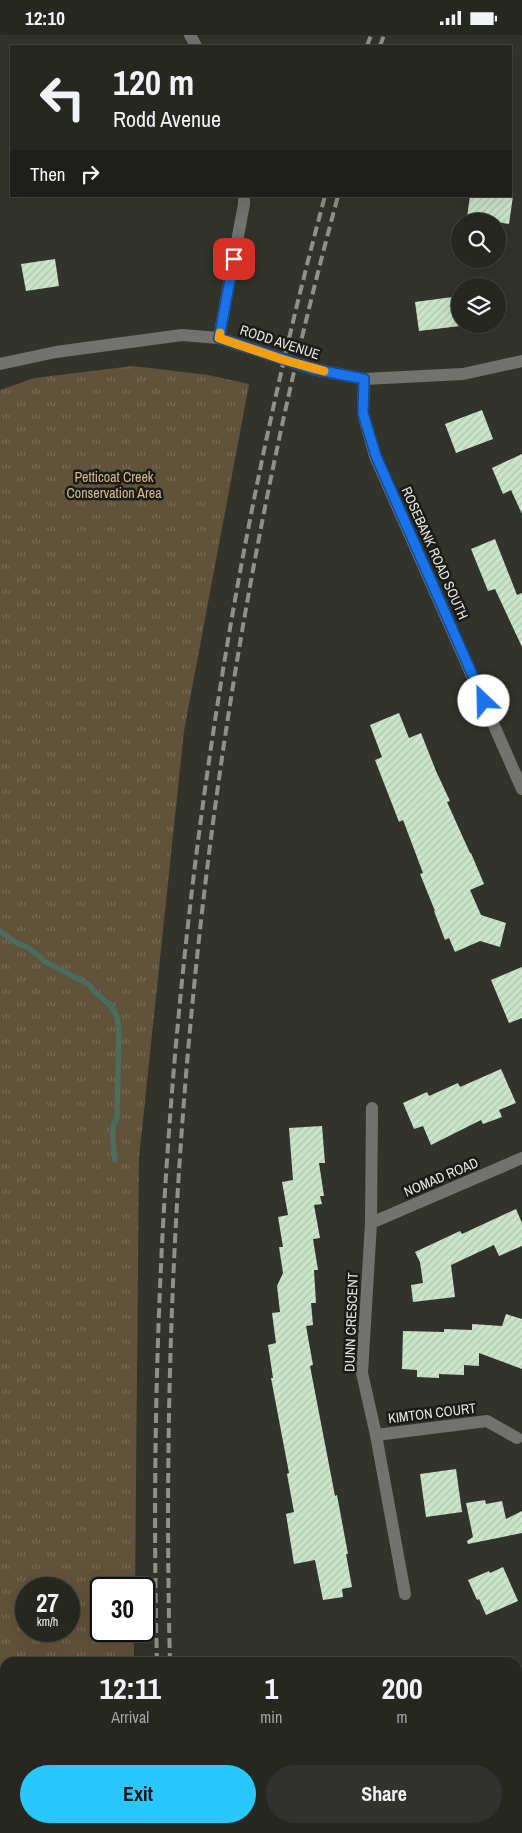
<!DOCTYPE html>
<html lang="en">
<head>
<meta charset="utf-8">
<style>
  body { margin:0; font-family:"Archivo Narrow",sans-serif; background:#32332e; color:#f1f3f6; height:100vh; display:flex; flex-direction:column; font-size:19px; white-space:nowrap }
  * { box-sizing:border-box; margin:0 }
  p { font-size:16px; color:#a4a5a5 }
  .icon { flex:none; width:28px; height:28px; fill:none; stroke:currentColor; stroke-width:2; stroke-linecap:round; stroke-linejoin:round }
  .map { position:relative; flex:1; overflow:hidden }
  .panel { position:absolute; left:0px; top:1622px; width:522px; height:176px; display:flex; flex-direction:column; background:#262721; border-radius:15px 15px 0 0; box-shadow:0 5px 20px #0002,0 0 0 1px #42443f }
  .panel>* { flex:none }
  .banner { position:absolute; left:10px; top:10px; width:502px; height:152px; border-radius:0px; box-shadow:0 5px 20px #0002,0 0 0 1px #42443f; background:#262721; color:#f1f3f6; overflow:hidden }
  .controls { position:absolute; left:451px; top:178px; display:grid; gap:10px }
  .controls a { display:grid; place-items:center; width:55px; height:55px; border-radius:50%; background:#262721; box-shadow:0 5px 20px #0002,0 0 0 1px #42443f; font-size:25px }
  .speed { position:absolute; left:15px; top:1542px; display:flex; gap:10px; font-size:25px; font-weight:700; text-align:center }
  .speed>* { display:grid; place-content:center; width:65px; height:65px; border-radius:50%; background:#262721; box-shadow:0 5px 20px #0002,0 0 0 1px #42443f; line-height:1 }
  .speed small { font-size:12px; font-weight:400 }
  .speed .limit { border:2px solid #111; border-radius:8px; background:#fff; color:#111 }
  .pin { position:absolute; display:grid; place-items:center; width:42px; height:42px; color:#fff; margin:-21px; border-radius:10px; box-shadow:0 2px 8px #0006 }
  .me { position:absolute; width:55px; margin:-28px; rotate:336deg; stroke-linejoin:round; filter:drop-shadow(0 0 4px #0008) }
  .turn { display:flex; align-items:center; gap:18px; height:105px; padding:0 20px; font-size:22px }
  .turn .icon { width:65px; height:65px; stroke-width:2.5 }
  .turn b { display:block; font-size:35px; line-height:42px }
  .then { display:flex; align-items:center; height:48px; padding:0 20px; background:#0003; gap:10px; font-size:19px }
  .eta { display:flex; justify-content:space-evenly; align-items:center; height:85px; text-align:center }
  .eta b { font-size:30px; font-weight:700; line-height:35px }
  .button { display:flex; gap:10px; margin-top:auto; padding:10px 20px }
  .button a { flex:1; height:58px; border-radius:30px; background:#28c8ff; color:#111; font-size:20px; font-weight:700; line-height:58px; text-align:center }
  .button a+a { background:#32332e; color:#f1f3f6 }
  .status { display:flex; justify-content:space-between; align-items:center; height:35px; padding:0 25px; background:#262721; direction:ltr }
  .status svg { height:14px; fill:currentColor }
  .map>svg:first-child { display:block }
</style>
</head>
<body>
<div class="status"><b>12:10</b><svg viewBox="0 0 49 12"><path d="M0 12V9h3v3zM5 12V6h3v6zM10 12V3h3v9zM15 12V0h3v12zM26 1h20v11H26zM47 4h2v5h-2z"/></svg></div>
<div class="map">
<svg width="522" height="1798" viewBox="0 0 522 1798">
  <defs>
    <pattern id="park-tufts" width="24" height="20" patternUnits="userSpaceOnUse" patternTransform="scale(1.25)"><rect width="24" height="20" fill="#61523a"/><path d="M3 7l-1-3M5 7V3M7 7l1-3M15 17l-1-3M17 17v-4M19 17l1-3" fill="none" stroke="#786b56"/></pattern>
    <pattern id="building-hatch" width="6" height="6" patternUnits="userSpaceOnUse" patternTransform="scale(1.25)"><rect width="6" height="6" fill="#cbe5ca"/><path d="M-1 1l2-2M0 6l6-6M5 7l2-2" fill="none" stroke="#b0c5af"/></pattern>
  </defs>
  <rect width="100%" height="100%" fill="#32342c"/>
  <path fill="url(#park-tufts)" fill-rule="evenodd" d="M133,331L208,340L249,349L184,696L139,1123L135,1554H101V1596H134V1627L5,1628V1794H141V1798H0V355L34,343ZM26,1554H69V1596H26Z"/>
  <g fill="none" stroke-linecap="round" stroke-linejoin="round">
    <path stroke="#4a6d5d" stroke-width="5.5" d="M0,896L15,907L29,913L46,927L88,949L96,958L111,971L117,982L119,996L117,1083C109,1093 114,1112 115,1125"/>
  </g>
  <g fill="url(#building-hatch)">
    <path d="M470,161H513L509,189L467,182Z"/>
    <path d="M55,224L59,251L26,256L21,229Z"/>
    <path d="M460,261V291L419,296L415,267Z"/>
    <path d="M482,375L493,404L456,418L445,389Z"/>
    <path d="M522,419V479L511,455L503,459L492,433Z"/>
    <path d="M495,504L517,560L522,558V612L495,554L488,556L471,514Z"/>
    <path d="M399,678L409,703L421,698L436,736L450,766L447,767L470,818H471L484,849L470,855L481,880L506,888L500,912L480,906L455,917L449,903L445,905L434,876H435L420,839L423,838L403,785L399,787L375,725L382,722L370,690Z"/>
    <path d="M522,932V983L509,988L491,945Z"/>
    <path d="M501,1034L516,1068L499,1075L502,1082L483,1089L481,1085L431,1110L423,1091L414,1094L403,1068L427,1057L429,1061L458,1048L460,1052Z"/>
    <path d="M322,1091L325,1128H319L324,1161H320L322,1169L314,1170L320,1203L313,1204L318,1235H314L316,1268H311L313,1290L306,1291L313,1330L310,1331L335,1461L337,1460L348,1519H346L352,1552L342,1554L343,1562L323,1565L315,1525L294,1529L286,1479L294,1477L287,1439L289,1438L271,1343H273L268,1310L276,1308L272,1278L280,1277L277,1251L283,1238L279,1212H283L278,1182L288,1180L282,1147L293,1145L289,1093Z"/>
    <path d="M516,1174L522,1188V1211L499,1221L494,1210L451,1230L455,1262L413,1267L411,1250L423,1248L420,1227L415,1217L460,1196L462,1199Z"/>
    <path d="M506,1279L522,1284V1334L479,1318V1331L464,1330V1340L439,1339V1343L417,1342V1335L402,1334L403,1296L444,1297V1294L472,1295V1289L502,1291Z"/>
    <path d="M456,1434L462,1477L426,1482L420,1439Z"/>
    <path d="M485,1465L486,1469L502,1466L506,1484L522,1476V1498L468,1509L467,1506L473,1502L466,1468Z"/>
    <path d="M503,1532L518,1566L486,1580L479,1564L477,1565L468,1545L489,1536L490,1538Z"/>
  </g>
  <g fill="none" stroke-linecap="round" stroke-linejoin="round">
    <g stroke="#72726e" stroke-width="12">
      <path d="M190,0L196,11"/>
      <path d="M219,303L244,169V161"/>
      <path d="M0,329L56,317L182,300L219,303L313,334L364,344L463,339L522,326"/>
      <path d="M364,344L363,378L375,421L522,754"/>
      <path d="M372,1073L371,1188L362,1338L376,1400L405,1559"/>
      <path d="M371,1188L522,1123"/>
      <path d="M376,1400L487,1386L517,1403"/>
      <path d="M248,1798V1794"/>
    </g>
    <g stroke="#8f918a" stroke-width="4" stroke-dasharray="10 5" stroke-linecap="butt">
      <path d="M367,11L371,0"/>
      <path d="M380,11L384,0"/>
      <path d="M157,1628C144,1137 197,636 325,161"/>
      <path d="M170,1628C157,1136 209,636 338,161"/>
      <path d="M165,1794V1798"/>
      <path d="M177,1794V1798"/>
    </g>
  </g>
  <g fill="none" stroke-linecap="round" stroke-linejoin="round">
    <defs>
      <path id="route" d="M234,224L219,303L313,334L364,344L363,378L376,421L484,666"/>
    </defs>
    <use href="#route" stroke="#114b97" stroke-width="12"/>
    <use href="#route" stroke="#1a73e8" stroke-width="9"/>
    <path stroke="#f59e0b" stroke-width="9" d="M220,298L219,303L284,325L324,336"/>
  </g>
  <g text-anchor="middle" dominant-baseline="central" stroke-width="5" stroke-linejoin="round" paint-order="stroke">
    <g font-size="14" fill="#e4e6e0" stroke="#1a1b18">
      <text transform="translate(280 307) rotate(18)">RODD AVENUE</text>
      <text transform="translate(435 518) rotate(66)">ROSEBANK ROAD SOUTH</text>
      <text transform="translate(441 1142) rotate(-23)">NOMAD ROAD</text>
      <text transform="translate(351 1287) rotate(-88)">DUNN CRESCENT</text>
      <text transform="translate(432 1378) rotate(-7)">KIMTON COURT</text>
    </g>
    <g font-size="14" fill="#d9bb87" stroke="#1a1b18">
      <text x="114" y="442">Petticoat Creek<tspan x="114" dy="16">Conservation Area</tspan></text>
    </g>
  </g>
</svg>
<div class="controls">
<a><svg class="icon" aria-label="search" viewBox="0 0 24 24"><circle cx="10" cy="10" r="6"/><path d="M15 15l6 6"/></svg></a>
<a><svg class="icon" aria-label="layers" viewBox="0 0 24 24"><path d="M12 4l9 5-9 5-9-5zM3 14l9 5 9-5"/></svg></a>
</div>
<div class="speed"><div>27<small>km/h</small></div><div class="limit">30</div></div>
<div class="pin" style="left:234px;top:224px;background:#d93025"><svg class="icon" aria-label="arrive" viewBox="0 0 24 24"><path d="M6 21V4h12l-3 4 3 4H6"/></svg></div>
<svg class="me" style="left:484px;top:666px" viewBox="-20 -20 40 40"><circle r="19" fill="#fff"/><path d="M0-13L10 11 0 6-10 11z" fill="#1a73e8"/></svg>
<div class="banner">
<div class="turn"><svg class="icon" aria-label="left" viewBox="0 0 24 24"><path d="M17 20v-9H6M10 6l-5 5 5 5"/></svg><div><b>120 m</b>Rodd Avenue</div></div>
<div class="then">Then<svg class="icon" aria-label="right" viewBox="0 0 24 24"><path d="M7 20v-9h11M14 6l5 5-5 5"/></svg></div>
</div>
<section class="panel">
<div class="eta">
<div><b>12:11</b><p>Arrival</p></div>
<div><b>1</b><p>min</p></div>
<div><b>200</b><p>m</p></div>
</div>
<div class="button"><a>Exit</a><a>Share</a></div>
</section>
</div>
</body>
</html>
